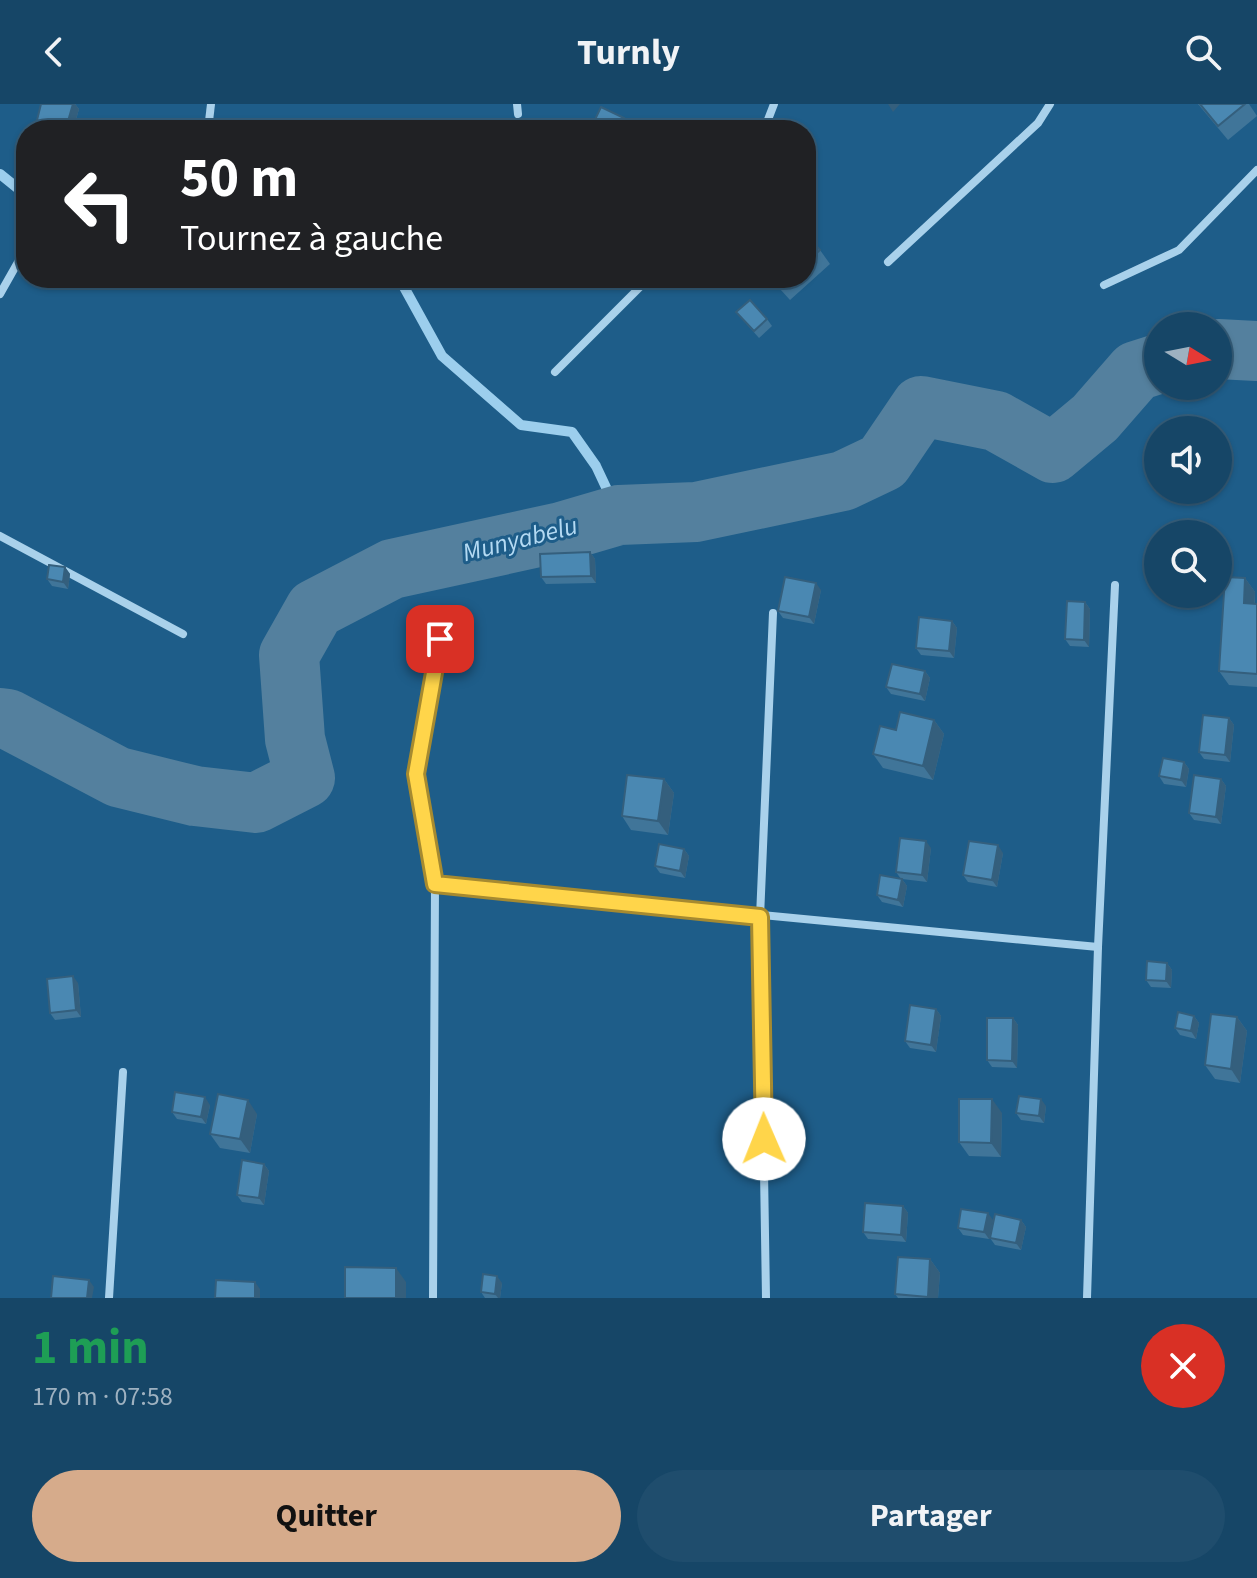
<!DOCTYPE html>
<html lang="fr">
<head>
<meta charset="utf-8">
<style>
  body { margin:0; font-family:"Source Sans 3",sans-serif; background:#1f4d6d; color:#f1f3f6; height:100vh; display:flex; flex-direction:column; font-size:30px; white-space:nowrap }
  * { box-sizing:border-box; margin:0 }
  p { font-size:26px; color:#9eb1c0 }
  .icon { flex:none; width:44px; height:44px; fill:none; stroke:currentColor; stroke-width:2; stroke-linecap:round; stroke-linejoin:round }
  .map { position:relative; height:1194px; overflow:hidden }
  .side { display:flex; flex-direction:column; background:#164667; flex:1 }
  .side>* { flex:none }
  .hud { position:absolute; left:16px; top:16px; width:800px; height:168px; border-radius:32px; box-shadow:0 2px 6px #0004,0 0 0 2px #355e7b; background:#202124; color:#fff; overflow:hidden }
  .needle { width:52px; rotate:100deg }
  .controls { position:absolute; left:1144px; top:208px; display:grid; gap:16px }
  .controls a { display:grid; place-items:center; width:88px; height:88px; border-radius:50%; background:#164667; box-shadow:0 2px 6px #0004,0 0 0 2px #355e7b; font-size:40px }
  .pin { position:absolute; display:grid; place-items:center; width:68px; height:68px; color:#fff; margin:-34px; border-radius:16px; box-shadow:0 4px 12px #0006 }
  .me { position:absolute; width:88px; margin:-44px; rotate:359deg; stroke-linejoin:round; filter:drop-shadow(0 0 6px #0008) }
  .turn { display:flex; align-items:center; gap:28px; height:168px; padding:0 32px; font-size:36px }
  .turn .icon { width:104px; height:104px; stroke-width:2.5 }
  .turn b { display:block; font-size:56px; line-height:68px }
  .round { display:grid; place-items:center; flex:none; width:84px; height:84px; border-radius:42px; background:#1f4d6d }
  .headline { display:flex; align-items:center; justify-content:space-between; height:136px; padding:0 32px }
  h1 { font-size:48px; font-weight:700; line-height:60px; color:#1e9e55 }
  .action { display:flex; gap:16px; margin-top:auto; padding:16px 32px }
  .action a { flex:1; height:92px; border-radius:48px; background:#d6ab8b; color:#111; font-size:32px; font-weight:700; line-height:92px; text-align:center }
  .action a+a { background:#1f4d6d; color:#f1f3f6 }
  header { display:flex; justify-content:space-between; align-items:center; height:104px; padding:0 32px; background:#164667; font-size:36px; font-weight:700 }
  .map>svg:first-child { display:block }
</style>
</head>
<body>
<header><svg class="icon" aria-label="back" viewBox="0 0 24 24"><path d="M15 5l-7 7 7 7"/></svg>Turnly<svg class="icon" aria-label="search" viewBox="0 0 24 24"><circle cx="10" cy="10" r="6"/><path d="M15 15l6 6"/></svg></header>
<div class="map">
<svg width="1257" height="1194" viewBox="0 0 1257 1194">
  <rect width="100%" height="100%" fill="#1e5d89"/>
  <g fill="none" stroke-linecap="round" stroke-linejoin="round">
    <g stroke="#9cceed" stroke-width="10">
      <path d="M0,70L26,91"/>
      <path d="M399,174L442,252L521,321L572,328L596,362L619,411"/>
    </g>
    <g stroke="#54809e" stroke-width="60">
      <path d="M1218,245L1257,247"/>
      <path d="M0,614L8,615L118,673L195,692L256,699L305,674L295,635L289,551L315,505L392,465L561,428L619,411L696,408L843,377L883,358L921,302L996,317L1053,349L1095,314L1136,267L1158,260"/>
    </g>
    <g stroke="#a9d1eb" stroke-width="8">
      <path d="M517,0L518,10"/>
      <path d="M208,26L211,0"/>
      <path d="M764,26L774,0"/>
      <path d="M888,158L1038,19L1050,0"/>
      <path d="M1104,181L1179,146L1257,66"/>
      <path d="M0,190L26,144"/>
      <path d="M555,268L649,174"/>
      <path d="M0,432L183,530"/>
      <path d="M435,780L1098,843"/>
      <path d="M109,1194L123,968"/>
      <path d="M433,1194L435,780L416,670L440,535"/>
      <path d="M766,1194L760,813L773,509"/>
      <path d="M1087,1194L1098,843L1115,481"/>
    </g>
  </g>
  <g fill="#407599">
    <path d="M41,0H75L79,5L73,26H52L42,23L37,16Z"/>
    <path d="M1198,0H1249L1257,12L1228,36Z"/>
    <path d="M806,131L820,146L830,160L790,196L770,174H806Z"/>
    <path d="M736,208L767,215L772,222L759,234Z"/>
    <path d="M590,448L595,455L596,479L546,480L541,473Z"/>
    <path d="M65,463L70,470L68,485L52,482L47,475Z"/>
    <path d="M1245,474L1255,488V499L1257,500V583L1229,581L1219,567Z"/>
    <path d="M821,486L814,520L783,514L778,507Z"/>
    <path d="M1085,498L1090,505L1089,543L1070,542L1065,535Z"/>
    <path d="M952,517L957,524L954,554L921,551L916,544Z"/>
    <path d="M925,567L930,574L925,597L891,590L886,583Z"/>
    <path d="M1229,614L1234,621L1230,658L1204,655L1199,648Z"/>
    <path d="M934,616L944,630L933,676L883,664L873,650L896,626Z"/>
    <path d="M1184,658L1189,665L1186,683L1164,680L1159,672Z"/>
    <path d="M664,675L674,689L668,731L631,726L622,712Z"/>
    <path d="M1221,675L1226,682L1221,720L1194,716L1189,709Z"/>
    <path d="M931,744L927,778L902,775L907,782L903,803L882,798L877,791L901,775L896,768Z"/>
    <path d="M684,745L689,752L685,774L660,769L655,762Z"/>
    <path d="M1003,749L997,783L968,778L963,771Z"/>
    <path d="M1167,859L1172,866L1171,884L1151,883L1146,876Z"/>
    <path d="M78,879L81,913L55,916L50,909Z"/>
    <path d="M936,905L941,912L936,948L910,944L905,937Z"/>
    <path d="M1194,912L1199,919L1196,935L1180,931L1175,924Z"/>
    <path d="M1237,913L1247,927L1240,979L1215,975L1205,961Z"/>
    <path d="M1013,914L1018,921L1017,964L992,963L987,956Z"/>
    <path d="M210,1001L206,1020L177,1015L172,1008Z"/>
    <path d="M1046,1002L1044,1019L1021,1016L1016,1009Z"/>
    <path d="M1002,1009L1001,1053L969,1052L959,1038Z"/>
    <path d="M257,1010L250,1049L220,1044L210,1030Z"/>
    <path d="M264,1060L269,1067L264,1101L242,1098L237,1091Z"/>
    <path d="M903,1102L908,1109L906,1138L868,1135L863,1128Z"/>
    <path d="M993,1116L990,1130L1021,1116L1026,1123L1021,1146L995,1141L990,1134L989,1135L963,1131L958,1124Z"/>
    <path d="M930,1155L940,1169L938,1194H898L895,1190Z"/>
    <path d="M502,1179L500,1194H485L481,1188Z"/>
  </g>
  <g fill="#345f7d">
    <path d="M73,0H75L79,5L73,26H67L66,24Z"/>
    <path d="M888,0H900L893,8Z"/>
    <path d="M624,14L632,26H618Z"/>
    <path d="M590,448L595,455L596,479L591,472Z"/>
    <path d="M65,463L70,470L68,485L63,478Z"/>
    <path d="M1245,474L1255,488L1254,513L1244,499Z"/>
    <path d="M816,479L821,486L814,520L809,513Z"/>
    <path d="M1085,498L1090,505L1089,543L1084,536Z"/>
    <path d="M952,517L957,524L954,554L949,547Z"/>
    <path d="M925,567L930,574L925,597L920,590Z"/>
    <path d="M1229,614L1234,621L1230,658L1225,651Z"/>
    <path d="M934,616L944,630L933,676L923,662Z"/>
    <path d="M1184,658L1189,665L1186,683L1181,676Z"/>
    <path d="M664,675L674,689L668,731L658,717Z"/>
    <path d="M1221,675L1226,682L1221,720L1216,713Z"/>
    <path d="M926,737L931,744L927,778L922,771Z"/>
    <path d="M998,741L1003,749L997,783L992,776Z"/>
    <path d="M684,745L689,752L685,774L680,767Z"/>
    <path d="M902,775L907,782L903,803L898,796Z"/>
    <path d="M1167,859L1172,866L1171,884L1166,877Z"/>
    <path d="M73,872L78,879L81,913L76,906Z"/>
    <path d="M936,905L941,912L936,948L931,941Z"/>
    <path d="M1194,912L1199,919L1196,935L1191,927Z"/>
    <path d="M1237,913L1247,927L1240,979L1231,965Z"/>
    <path d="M1013,914L1018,921L1017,964L1012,957Z"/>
    <path d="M205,993L210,1001L206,1020L201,1013Z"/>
    <path d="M992,995L1002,1009L1001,1053L991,1039Z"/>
    <path d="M1041,995L1046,1002L1044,1019L1039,1012Z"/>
    <path d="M248,996L257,1010L250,1049L240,1035Z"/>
    <path d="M264,1060L269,1067L264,1101L259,1094Z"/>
    <path d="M903,1102L908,1109L906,1138L901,1131Z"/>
    <path d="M988,1109L993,1116L989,1135L984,1128Z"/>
    <path d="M1021,1116L1026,1123L1021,1146L1016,1139Z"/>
    <path d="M930,1155L940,1169L938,1194H929L928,1193Z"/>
    <path d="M396,1164L406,1178V1194H396Z"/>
    <path d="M497,1172L502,1179L500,1194H498L495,1190Z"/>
    <path d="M89,1176L94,1183L92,1194H87Z"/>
    <path d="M255,1178L260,1185V1194H255Z"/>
  </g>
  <g fill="#4a88b2" stroke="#345f7d" stroke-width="2">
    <path d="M41,0H73L66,24L37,16Z"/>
    <path d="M1200,0H1245L1218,22Z"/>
    <path d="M601,3L624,14L618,26H590Z"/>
    <path d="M537,18L557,26H534Z"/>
    <path d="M806,131L820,146L806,159Z"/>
    <path d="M773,174H789L780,182Z"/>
    <path d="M750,196L767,215L754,227L736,208Z"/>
    <path d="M590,448L591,472L541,473L540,450Z"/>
    <path d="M49,461L65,463L63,478L47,475Z"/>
    <path d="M785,473L816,479L809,513L778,507Z"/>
    <path d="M1225,473L1245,474L1244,499L1257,500V570L1219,567Z"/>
    <path d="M1067,497L1085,498L1084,536L1065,535Z"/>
    <path d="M919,513L952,517L949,547L916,544Z"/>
    <path d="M892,560L925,567L920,590L886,583Z"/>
    <path d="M900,608L934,616L923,662L873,650L880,622L896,626Z"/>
    <path d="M1203,611L1229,614L1225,651L1199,648Z"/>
    <path d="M1163,654L1184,658L1181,676L1159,672Z"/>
    <path d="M627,671L664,675L658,717L622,712Z"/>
    <path d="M1194,671L1221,675L1216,713L1189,709Z"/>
    <path d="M900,734L926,737L922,771L896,768Z"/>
    <path d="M969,737L998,741L992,776L963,771Z"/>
    <path d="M659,740L684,745L680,767L655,762Z"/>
    <path d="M880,771L902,775L898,796L877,791Z"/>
    <path d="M1147,857L1167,859L1166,877L1146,876Z"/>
    <path d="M73,872L76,906L50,909L47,875Z"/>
    <path d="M910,901L936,905L931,941L905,937Z"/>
    <path d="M1178,908L1194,912L1191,927L1175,924Z"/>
    <path d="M1211,910L1237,913L1231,965L1205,961Z"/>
    <path d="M987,914H1013L1012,957L987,956Z"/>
    <path d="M175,988L205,993L201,1013L172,1008Z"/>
    <path d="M218,990L248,996L240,1035L210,1030Z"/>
    <path d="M1019,992L1041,995L1039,1012L1016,1009Z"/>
    <path d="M959,995H992L991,1039L959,1038Z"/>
    <path d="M242,1056L264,1060L259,1094L237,1091Z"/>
    <path d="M865,1099L903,1102L901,1131L863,1128Z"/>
    <path d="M961,1105L988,1109L984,1128L958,1124Z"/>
    <path d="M995,1110L1021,1116L1016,1139L990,1134Z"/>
    <path d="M898,1153L930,1155L928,1193L895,1190Z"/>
    <path d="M345,1163L396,1164V1194H345Z"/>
    <path d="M483,1170L497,1172L495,1190L481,1188Z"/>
    <path d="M53,1172L89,1176L87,1194H51Z"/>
    <path d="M216,1176L255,1178V1194H215Z"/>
  </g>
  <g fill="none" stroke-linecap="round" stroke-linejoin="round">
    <defs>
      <path id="route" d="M440,535L416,670L435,780L760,813L764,1035"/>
    </defs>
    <use href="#route" stroke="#a68a30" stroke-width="20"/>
    <use href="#route" stroke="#ffd54a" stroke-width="14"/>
  </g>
  <g text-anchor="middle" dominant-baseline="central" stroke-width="6" stroke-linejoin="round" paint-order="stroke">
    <g font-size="26" font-style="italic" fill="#b4daf3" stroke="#1e5d89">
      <text transform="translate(520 435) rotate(-14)">Munyabelu</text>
    </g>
  </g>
</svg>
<div class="controls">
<a><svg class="needle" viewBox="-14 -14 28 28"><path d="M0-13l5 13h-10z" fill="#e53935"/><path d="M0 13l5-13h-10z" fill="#9eb1c0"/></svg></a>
<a><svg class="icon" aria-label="sound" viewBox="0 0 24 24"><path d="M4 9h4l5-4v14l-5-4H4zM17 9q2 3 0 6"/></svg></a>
<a><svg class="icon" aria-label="search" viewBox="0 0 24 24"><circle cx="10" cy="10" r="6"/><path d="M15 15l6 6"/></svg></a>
</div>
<div class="pin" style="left:440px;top:535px;background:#d93025"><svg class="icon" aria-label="arrive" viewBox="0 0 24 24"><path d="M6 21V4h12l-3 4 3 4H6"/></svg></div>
<svg class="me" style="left:764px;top:1035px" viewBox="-20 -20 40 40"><circle r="19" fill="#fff"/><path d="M0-13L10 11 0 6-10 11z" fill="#ffd54a"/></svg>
<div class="hud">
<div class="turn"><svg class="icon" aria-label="left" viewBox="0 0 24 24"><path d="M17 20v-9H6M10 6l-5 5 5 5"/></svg><div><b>50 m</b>Tournez à gauche</div></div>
</div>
</div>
<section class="side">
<div class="headline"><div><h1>1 min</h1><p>170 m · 07:58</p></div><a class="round" style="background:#d93025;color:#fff"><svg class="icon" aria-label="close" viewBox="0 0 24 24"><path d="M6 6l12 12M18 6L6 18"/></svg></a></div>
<div class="action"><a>Quitter</a><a>Partager</a></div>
</section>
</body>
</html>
